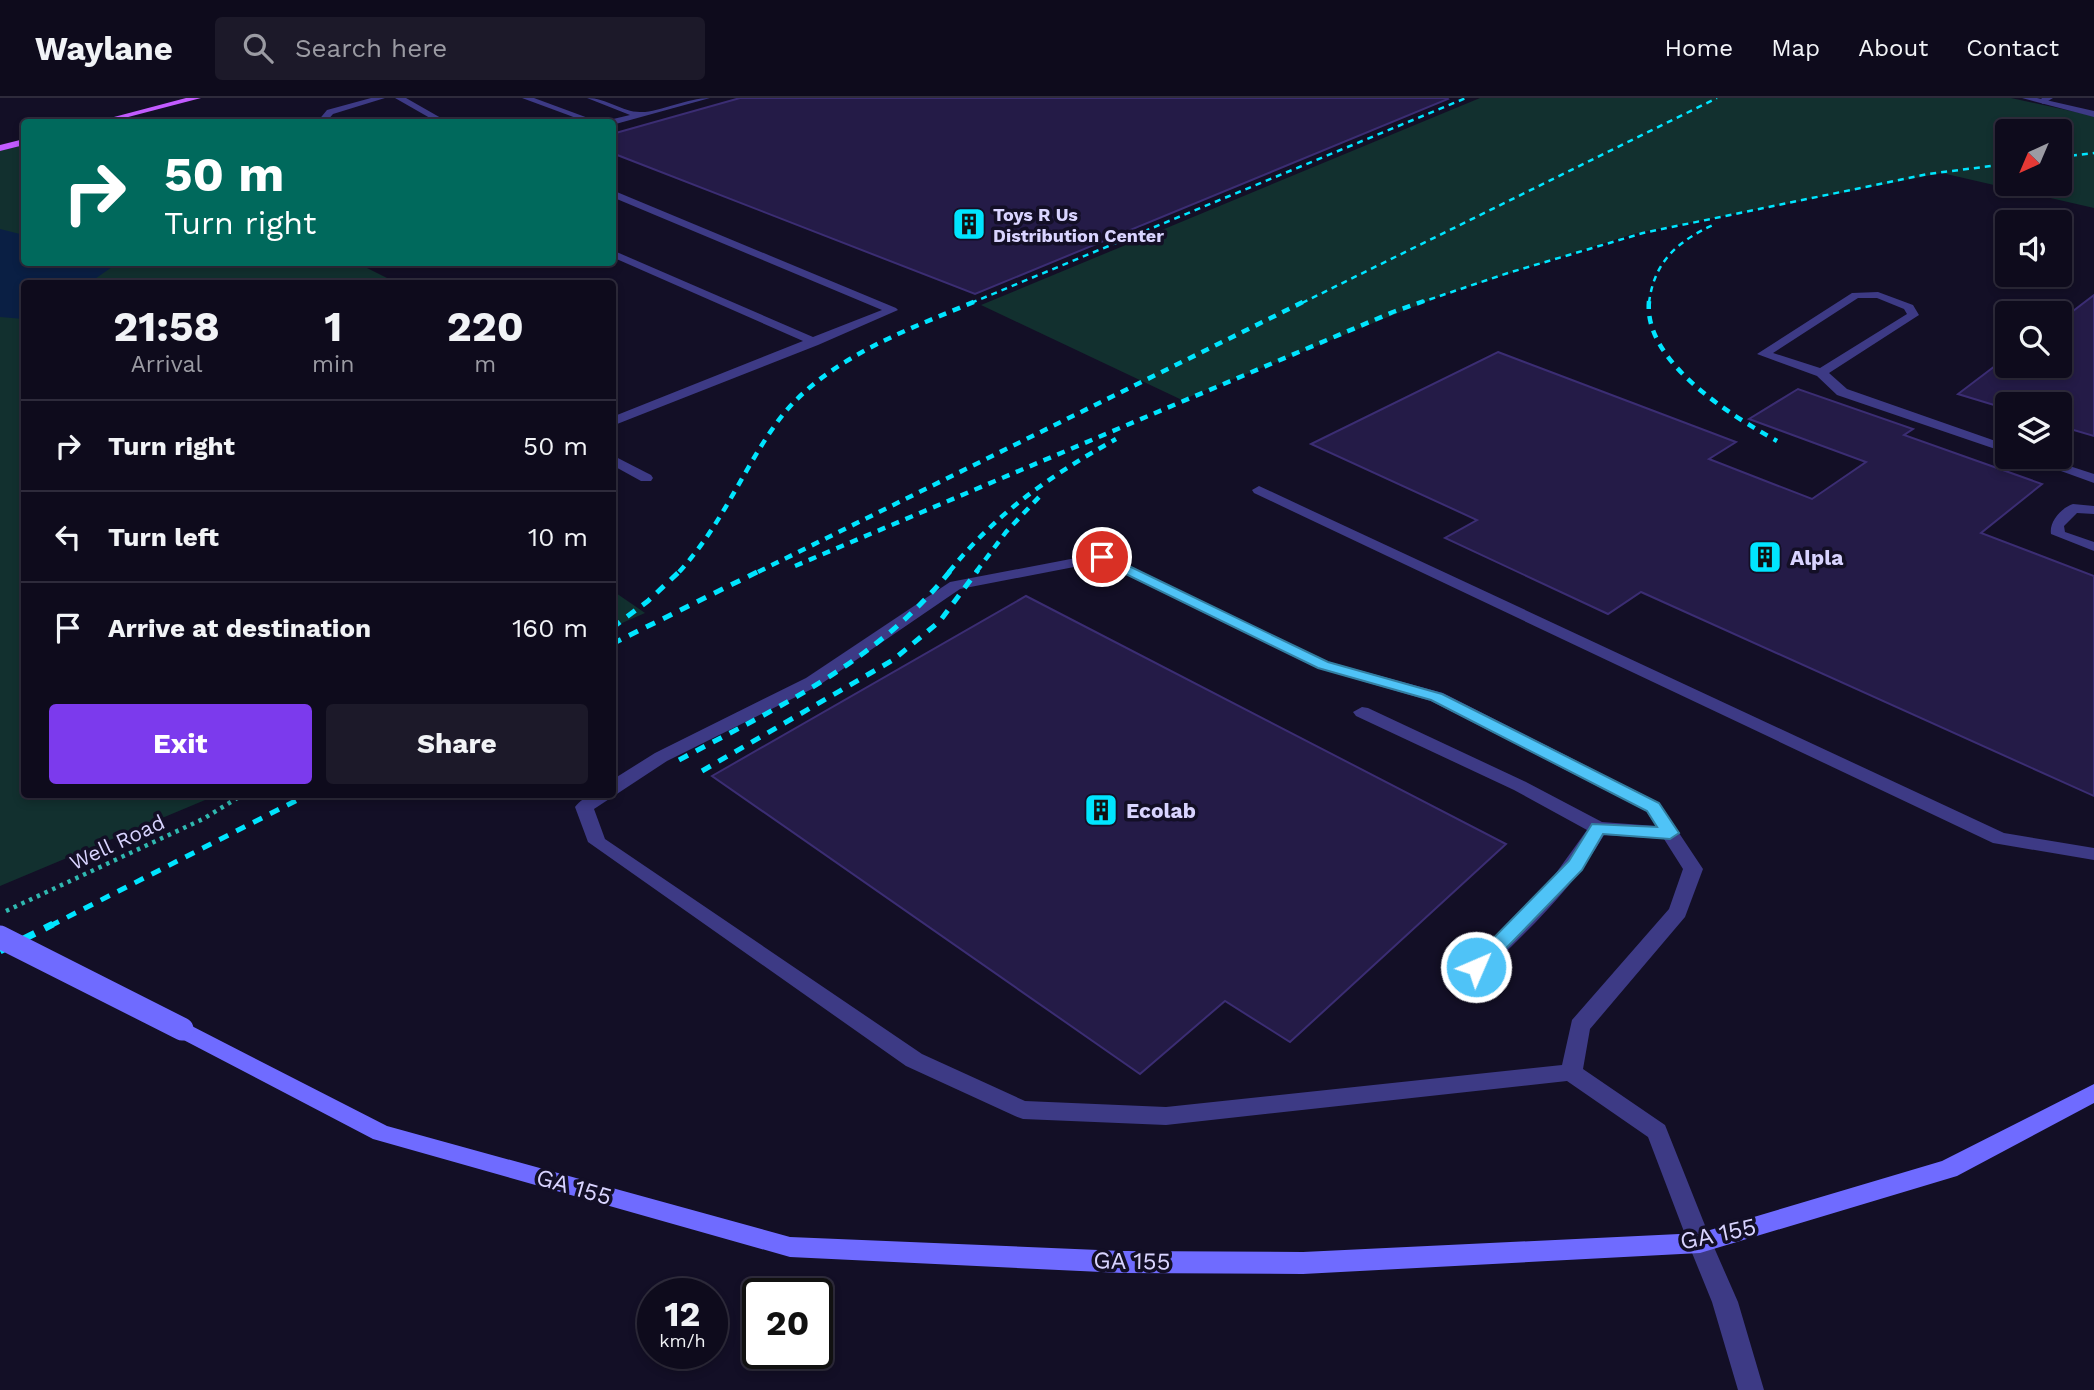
<!DOCTYPE html>
<html lang="en">
<head>
<meta charset="utf-8">
<style>
  body { margin:0; font-family:"Work Sans",sans-serif; background:#1c1929; color:#f1f3f6; height:100vh; display:flex; flex-direction:column; font-size:26px; white-space:nowrap }
  * { box-sizing:border-box; margin:0 }
  p { font-size:23px; color:#9b9ba3 }
  .icon { flex:none; width:38px; height:38px; fill:none; stroke:currentColor; stroke-width:2; stroke-linecap:round; stroke-linejoin:round }
  .map { position:relative; flex:1; overflow:hidden }
  .sheet { position:absolute; left:21px; top:182px; width:595px; height:518px; display:flex; flex-direction:column; background:#0e0b1c; border-radius:7px; box-shadow:0 4px 10px #0003,0 0 0 2px #2e2b3b }
  .sheet>* { flex:none }
  .top-card { position:absolute; left:21px; top:21px; width:595px; height:147px; border-radius:7px; box-shadow:0 4px 10px #0003,0 0 0 2px #2e2b3b; background:#00695c; color:#fff; overflow:hidden }
  .needle { width:46px; rotate:224deg }
  .buttons { position:absolute; left:1995px; top:21px; display:grid; gap:14px }
  .buttons a { display:grid; place-items:center; width:77px; height:77px; border-radius:7px; background:#0e0b1c; box-shadow:0 4px 10px #0003,0 0 0 2px #2e2b3b; font-size:35px }
  .speed { position:absolute; left:637px; top:1180px; display:flex; gap:14px; font-size:35px; font-weight:700; text-align:center }
  .speed>* { display:grid; place-content:center; width:91px; height:91px; border-radius:50%; background:#0e0b1c; box-shadow:0 4px 10px #0003,0 0 0 2px #2e2b3b; line-height:1 }
  .speed small { font-size:18px; font-weight:400 }
  .speed .limit { border:4px solid #111; border-radius:10px; background:#fff; color:#111 }
  .pin { position:absolute; display:grid; place-items:center; width:60px; height:60px; color:#fff; margin:-30px; border:4px solid #fff; border-radius:50%; box-shadow:0 2px 7px #0007 }
  .me { position:absolute; width:77px; margin:-38px; rotate:45deg; stroke-linejoin:round; filter:drop-shadow(0 0 5px #0008) }
  .turn { display:flex; align-items:center; gap:24px; height:147px; padding:0 28px; font-size:32px }
  .turn .icon { width:91px; height:91px; stroke-width:2.5 }
  .turn b { display:block; font-size:49px; line-height:60px }
  .eta { display:flex; justify-content:space-evenly; align-items:center; height:119px; text-align:center }
  .eta b { font-size:42px; font-weight:700; line-height:49px }
  .action { display:flex; gap:14px; margin-top:auto; padding:14px 28px }
  .action a { flex:1; height:80px; border-radius:7px; background:#7c3aed; color:#fff; font-size:28px; font-weight:700; line-height:80px; text-align:center }
  .action a+a { background:#1c1929; color:#f1f3f6 }
  ul { padding:0; list-style:none }
  li { display:flex; align-items:center; gap:21px; height:91px; padding:0 28px; border-top:2px solid #2e2b3b }
  li div { flex:1 }
  li b { display:block; font-size:26px }
  li em { font-style:normal }
  header { display:flex; align-items:center; gap:42px; box-sizing:border-box; height:98px; padding:0 35px; background:#0e0b1c; border-bottom:2px solid #2e2b3b }
  header strong { font-size:33px }
  nav { display:flex; gap:38px; margin-inline-start:auto; font-size:24px }
  .search { width:490px; height:63px; background:#1c1929; display:flex; align-items:center; gap:18px; box-sizing:border-box; padding:0 24px; border-radius:7px; color:#9b9ba3; font-size:26px }
  .map>svg:first-child { display:block }
</style>
</head>
<body>
<header>
<strong>Waylane</strong>
<div class="search"><svg class="icon" aria-label="search" viewBox="0 0 24 24"><circle cx="10" cy="10" r="6"/><path d="M15 15l6 6"/></svg>Search here</div>
<nav><a>Home</a><a>Map</a><a>About</a><a>Contact</a></nav>
</header>
<div class="map">
<svg width="2094" height="1292" viewBox="0 0 2094 1292">
  <rect width="100%" height="100%" fill="#130f26"/>
  <g fill="#12302f" fill-rule="evenodd">
    <path d="M1480,0H2011L2094,18V110L1942,75L1633,136L1443,197L1182,302L981,207ZM2007,33H2060V86H2007Z"/>
    <path d="M24,43V164L357,165L397,185L24,186V696L217,697L0,788V50Z"/>
    <path d="M613,493L645,515L613,529Z"/>
  </g>
  <path fill="#0a1f44" d="M0,131L24,137V164L118,165L89,185L24,186V221L0,219Z"/>
  <g fill="#241b47" stroke="#3b2d73" stroke-width="2">
    <path d="M740,0H1447L1448,1L975,196L612,55V36Z"/>
    <path d="M2094,197V338L2060,328V306H2007V311L1958,296L1995,268H2060V223Z"/>
    <path d="M1498,254L1736,344L1709,361L1812,401L1866,364L1749,321L1798,291L1913,331L1904,337L2042,386L1981,435L2094,478V698L1641,494L1608,516L1445,440L1477,422L1311,346Z"/>
    <path d="M1026,498L1506,746L1290,944L1225,903L1140,976L712,678Z"/>
  </g>
  <g fill="none" stroke-linecap="round" stroke-linejoin="round">
    <path stroke="#2fb8b0" stroke-width="4.5" stroke-dasharray="3.5 5" stroke-linecap="butt" d="M6,813L203,721L244,696"/>
    <g fill="#3d3a85" fill-rule="evenodd">
      <path d="M371,0H385L333,16L326,24H317L327,12Z"/>
      <path d="M395,0H406L448,24H437Z"/>
      <path d="M522,0H534L599,24H587Z"/>
      <path d="M587,0C607,0 622,14 640,14C658,15 686,0 710,0L612,27L608,24L609,22L630,17Z"/>
      <path d="M2053,0L2043,6L2039,3L2042,0Z"/>
      <path d="M612,92L896,210L898,212L818,247L612,328V319L803,243L612,159V152L813,239L882,212L612,99Z"/>
      <path d="M1852,195L1878,194L1913,207L1919,217L1829,275L1847,291L2007,347V355L1837,297L1817,278L1757,256ZM1858,200H1877L1904,211L1907,216L1820,270L1773,255Z"/>
      <path d="M612,357L651,377L653,380L651,383H641L612,367Z"/>
      <path d="M2022,359H2042L2094,376V385Z"/>
      <path d="M1259,388L2004,735L2094,750V762L1993,745L1254,395L1252,392Z"/>
      <path d="M2073,406L2094,408V416L2077,415L2064,428L2065,434L2094,444V453L2051,436C2049,424 2061,410 2073,406Z"/>
      <path d="M1102,455L1329,564L1443,595L1652,701L1659,705L1703,771L1685,819L1590,931L1583,971L1665,1027L1712,1145L1709,1152L1700,1155L1691,1152L1648,1039L1567,983L1166,1027L1023,1021L1015,1018L906,968L588,744L575,709C585,696 597,696 612,696V682L655,655L806,580L950,484ZM1100,464L1317,570L1431,603L1646,713L1656,728L1602,724L1526,684L1368,610L1362,609L1353,614L1356,618L1514,692L1587,732L1546,789L1453,881L1450,886L1453,891L1460,894L1467,891C1517,843 1569,797 1604,737L1664,741L1683,771L1669,811L1572,922L1562,967L1166,1009L1025,1003L922,956L605,741L594,711L667,663L818,588L960,491Z"/>
    </g>
    <g fill="#3d3a85" fill-rule="evenodd">
      <path d="M2022,0H2037L2094,13V19Z"/>
      <path d="M1700,1135L1709,1138L1738,1204L1764,1292H1738L1712,1204L1688,1145L1691,1138Z"/>
    </g>
    <path fill="#6f6bff" fill-rule="evenodd" d="M182,923L387,1028L790,1139L1122,1153L1303,1154L1700,1135L1942,1063L2094,986V1005L1957,1078L1700,1155L1303,1176L1122,1175L790,1159L373,1041L174,937L171,931L174,925Z"/>
    <g fill="#c25bff" fill-rule="evenodd">
      <path d="M186,0H201L109,24H95Z"/>
      <path d="M24,41V47L0,53V47Z"/>
    </g>
    <g stroke="#00e5ff" stroke-width="2.5" stroke-dasharray="6 5" stroke-linecap="butt">
      <path d="M2060,59L2094,55"/>
      <path d="M971,205L1466,0"/>
      <path d="M1302,205L1717,0"/>
      <path d="M1419,205L1508,175L1643,135L1928,76L2007,66"/>
      <path d="M1649,205C1654,163 1678,143 1715,126"/>
    </g>
    <g stroke="#00e5ff" stroke-width="4.5" stroke-dasharray="8 7" stroke-linecap="butt">
      <path d="M1649,203C1643,264 1732,318 1777,343"/>
      <path d="M795,468L1393,214L1424,203"/>
      <path d="M679,474C723,426 741,374 778,323C824,261 907,232 976,203"/>
      <path d="M758,474L1305,203"/>
      <path d="M949,474C997,414 1050,378 1116,341"/>
      <path d="M976,474L1006,434L1040,398"/>
    </g>
    <g stroke="#00e5ff" stroke-width="5" stroke-dasharray="10 9" stroke-linecap="butt">
      <path d="M612,530L648,503L681,472"/>
      <path d="M612,546L761,472"/>
      <path d="M679,662C780,608 877,564 951,472"/>
      <path d="M702,673L893,562L940,523L978,472"/>
      <path d="M50,828L309,696"/>
    </g>
    <path stroke="#00e5ff" stroke-width="7" stroke-dasharray="14 11" stroke-linecap="butt" d="M0,853L53,826"/>
    <path stroke="#6f6bff" stroke-width="23" d="M0,839L182,931"/>
  </g>
  <path fill="#4fc3f7" stroke="#337fa1" stroke-width="2" d="M1102,455L1328,564L1442,596L1659,705L1679,735L1670,741L1603,736L1582,772L1483,874H1470L1467,869L1470,864L1569,763L1592,726L1657,729L1647,713L1431,602L1318,570L1097,462L1095,459Z"/>
  <defs>
    <symbol id="building-square" viewBox="-11 -11 22 22"><rect x="-9" y="-9" width="18" height="18" rx="4" fill="#00e5ff" stroke="#130f26"/><path d="M-4-6H4V6H1V3H-1V6H-4ZM-2.5-4.3h1.7v1.8h-1.7ZM.8-4.3h1.7v1.8H.8ZM-2.5-1h1.7V.8h-1.7ZM.8-1h1.7V.8H.8Z" fill="#111"/></symbol>
  </defs>
  <g fill-rule="evenodd">
    <use href="#building-square" x="950" y="107" width="38" height="38"/>
    <use href="#building-square" x="1746" y="440" width="38" height="38"/>
    <use href="#building-square" x="1082" y="693" width="38" height="38"/>
  </g>
  <g text-anchor="middle" dominant-baseline="central" stroke-width="7" stroke-linejoin="round" paint-order="stroke">
    <g font-size="18" font-weight="bold" fill="#d9d4ff" stroke="#130f26" text-anchor="start">
      <text x="993" y="116">Toys R Us<tspan x="993" dy="21">Distribution Center</tspan></text>
    </g>
    <g font-size="21" font-weight="bold" fill="#d9d4ff" stroke="#130f26" text-anchor="start">
      <text x="1790" y="459">Alpla</text>
      <text x="1126" y="712">Ecolab</text>
    </g>
    <g font-size="21" fill="#d9d4ff" stroke="#130f26">
      <text transform="translate(117 744) rotate(-25)">Well Road</text>
    </g>
    <g font-size="24" fill="#d9d4ff" stroke="#130f26">
      <text transform="translate(574 1089) rotate(16)">GA 155</text>
      <text transform="translate(1718 1136) rotate(-12)">GA 155</text>
      <text transform="translate(1132 1163) rotate(1)">GA 155</text>
    </g>
  </g>
</svg>
<div class="buttons">
<a><svg class="needle" viewBox="-14 -14 28 28"><path d="M0-13l5 13h-10z" fill="#e53935"/><path d="M0 13l5-13h-10z" fill="#9b9ba3"/></svg></a>
<a><svg class="icon" aria-label="sound" viewBox="0 0 24 24"><path d="M4 9h4l5-4v14l-5-4H4zM17 9q2 3 0 6"/></svg></a>
<a><svg class="icon" aria-label="search" viewBox="0 0 24 24"><circle cx="10" cy="10" r="6"/><path d="M15 15l6 6"/></svg></a>
<a><svg class="icon" aria-label="layers" viewBox="0 0 24 24"><path d="M12 4l9 5-9 5-9-5zM3 14l9 5 9-5"/></svg></a>
</div>
<div class="speed"><div>12<small>km/h</small></div><div class="limit">20</div></div>
<div class="pin" style="left:1102px;top:459px;background:#d93025"><svg class="icon" aria-label="arrive" viewBox="0 0 24 24"><path d="M6 21V4h12l-3 4 3 4H6"/></svg></div>
<svg class="me" style="left:1476px;top:869px" viewBox="-20 -20 40 40"><circle r="17" fill="#4fc3f7" stroke="#fff" stroke-width="3"/><path d="M0-11L8 9 0 5-8 9z" fill="#fff"/></svg>
<div class="top-card">
<div class="turn"><svg class="icon" aria-label="right" viewBox="0 0 24 24"><path d="M7 20v-9h11M14 6l5 5-5 5"/></svg><div><b>50 m</b>Turn right</div></div>
</div>
<section class="sheet">
<div class="eta">
<div><b>21:58</b><p>Arrival</p></div>
<div><b>1</b><p>min</p></div>
<div><b>220</b><p>m</p></div>
</div>
<ul>
<li><svg class="icon" aria-label="right" viewBox="0 0 24 24"><path d="M7 20v-9h11M14 6l5 5-5 5"/></svg><div><b>Turn right</b></div><em>50 m</em></li>
<li><svg class="icon" aria-label="left" viewBox="0 0 24 24"><path d="M17 20v-9H6M10 6l-5 5 5 5"/></svg><div><b>Turn left</b></div><em>10 m</em></li>
<li><svg class="icon" aria-label="arrive" viewBox="0 0 24 24"><path d="M6 21V4h12l-3 4 3 4H6"/></svg><div><b>Arrive at destination</b></div><em>160 m</em></li>
</ul>
<div class="action"><a>Exit</a><a>Share</a></div>
</section>
</div>
</body>
</html>
